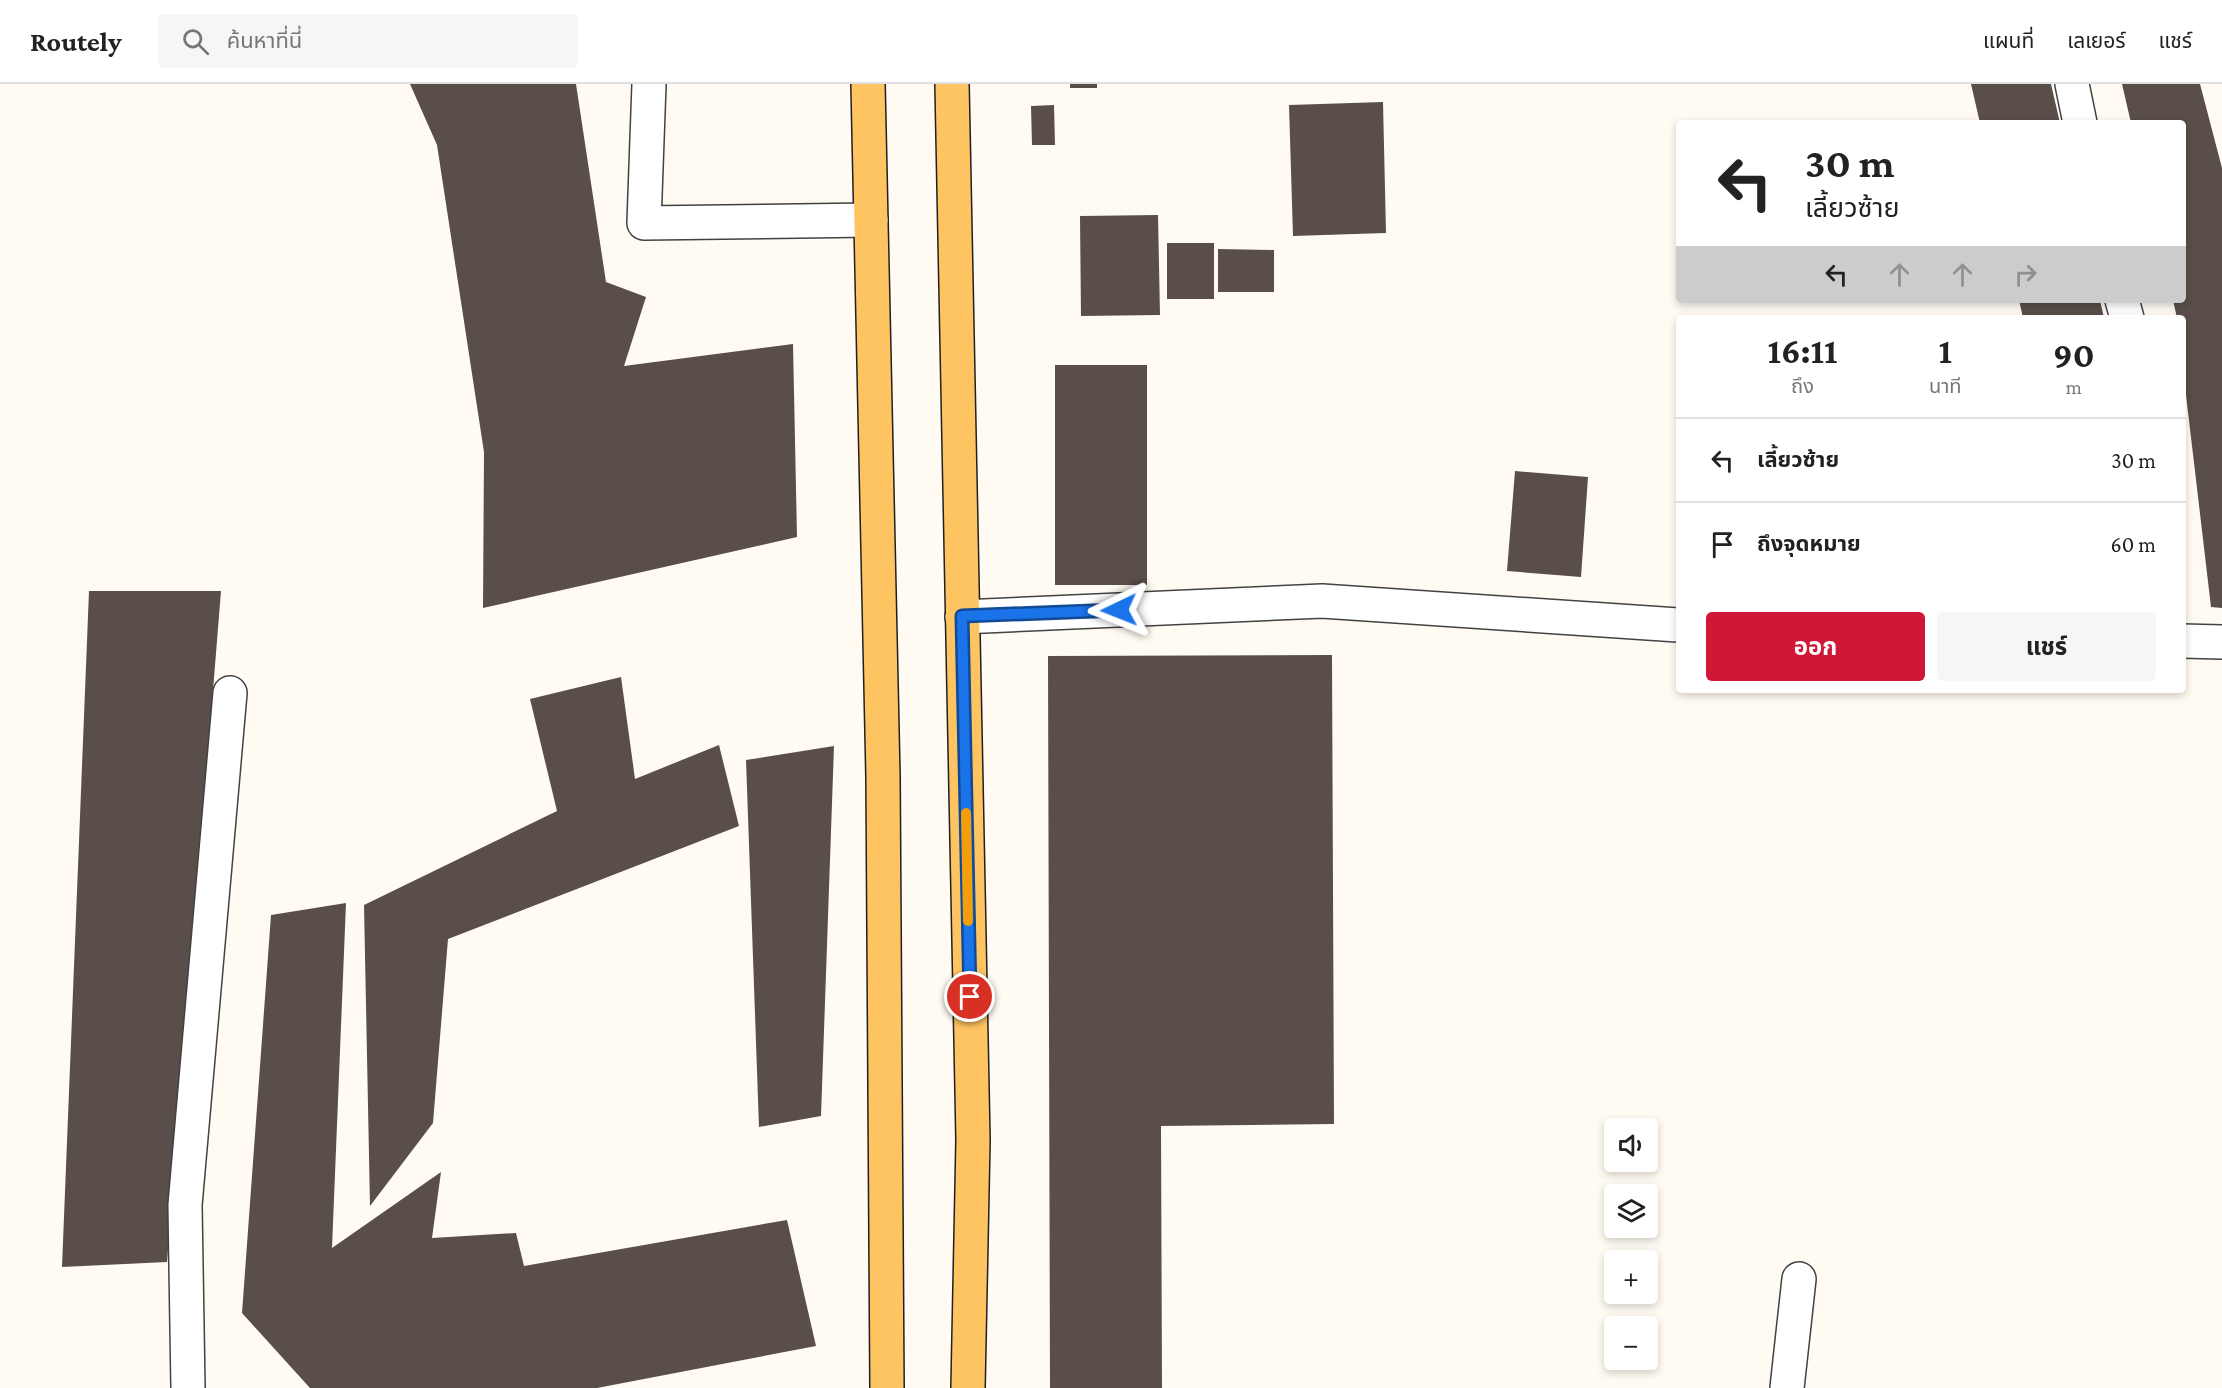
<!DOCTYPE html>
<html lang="th">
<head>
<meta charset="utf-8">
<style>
  body { margin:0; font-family:"Crimson Pro","Noto Sans Thai",serif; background:#f6f6f6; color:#222; height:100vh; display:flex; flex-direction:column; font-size:22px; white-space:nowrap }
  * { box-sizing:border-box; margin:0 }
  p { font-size:20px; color:#767676 }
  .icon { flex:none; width:33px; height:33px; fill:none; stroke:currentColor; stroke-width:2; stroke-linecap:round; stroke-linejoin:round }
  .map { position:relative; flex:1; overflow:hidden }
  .side { position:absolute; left:1676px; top:231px; width:510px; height:378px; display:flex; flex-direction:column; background:#fff; border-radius:6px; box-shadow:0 3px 9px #0003 }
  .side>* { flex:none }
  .guide { position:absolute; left:1676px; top:36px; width:510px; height:183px; border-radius:6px; box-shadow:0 3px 9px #0003; background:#fff; color:#222; overflow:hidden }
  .fabs { position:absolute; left:1604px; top:1034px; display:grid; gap:12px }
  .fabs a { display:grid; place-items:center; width:54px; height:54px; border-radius:6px; background:#fff; box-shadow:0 3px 9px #0003; font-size:30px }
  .pin { position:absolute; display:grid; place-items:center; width:51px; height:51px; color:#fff; margin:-26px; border:3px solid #fff; border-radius:50%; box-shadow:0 2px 6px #0007 }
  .me { position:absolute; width:66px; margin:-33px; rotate:268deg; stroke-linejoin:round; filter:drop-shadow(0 0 4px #0008) }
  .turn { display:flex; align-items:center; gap:21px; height:126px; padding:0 30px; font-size:27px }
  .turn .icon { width:78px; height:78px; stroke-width:2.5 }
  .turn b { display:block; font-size:42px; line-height:51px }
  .lanes { display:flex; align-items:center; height:57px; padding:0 30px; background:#0003; justify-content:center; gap:30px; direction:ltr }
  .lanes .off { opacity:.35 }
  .eta { display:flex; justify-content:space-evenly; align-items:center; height:102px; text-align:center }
  .eta b { font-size:36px; font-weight:700; line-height:42px }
  .cta { display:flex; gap:12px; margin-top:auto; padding:12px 30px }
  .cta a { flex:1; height:69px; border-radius:6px; background:#cf1738; color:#fff; font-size:24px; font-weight:700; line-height:69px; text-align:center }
  .cta a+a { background:#f6f6f6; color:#222 }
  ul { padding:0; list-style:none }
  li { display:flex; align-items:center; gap:18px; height:84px; padding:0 30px; border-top:2px solid #e0e0e0 }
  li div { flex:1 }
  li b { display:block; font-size:22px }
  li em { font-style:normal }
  header { display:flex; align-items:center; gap:36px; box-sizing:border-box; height:84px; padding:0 30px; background:#fff; border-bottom:2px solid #e0e0e0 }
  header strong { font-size:28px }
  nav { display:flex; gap:33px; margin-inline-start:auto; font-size:21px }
  .search { width:420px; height:54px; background:#f6f6f6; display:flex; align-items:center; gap:15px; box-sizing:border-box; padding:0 21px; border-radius:6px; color:#767676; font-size:22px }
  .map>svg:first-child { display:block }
</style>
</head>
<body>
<header>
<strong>Routely</strong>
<div class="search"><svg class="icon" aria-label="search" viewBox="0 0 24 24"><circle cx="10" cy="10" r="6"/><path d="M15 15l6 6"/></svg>ค้นหาที่นี่</div>
<nav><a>แผนที่</a><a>เลเยอร์</a><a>แชร์</a></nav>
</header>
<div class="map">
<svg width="2222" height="1304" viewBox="0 0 2222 1304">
  <rect width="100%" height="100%" fill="#fffbf2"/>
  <g fill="#594e4a">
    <path d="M410,0H576L606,198L646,213L624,282L793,260L797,453L483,524L484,368L437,61Z"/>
    <rect x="1070" y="0" width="27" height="4"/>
    <path d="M1971,0H2051L2060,39H1980Z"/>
    <path d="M2122,0H2200L2222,84V524L2211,523L2182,277V234H2177L2173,216H2182V39H2131Z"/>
    <path d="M1383,18L1386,149L1293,152L1289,21Z"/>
    <path d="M1054,21L1055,61H1032L1031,22Z"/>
    <path d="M1158,131L1160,231L1081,232L1080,132Z"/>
    <rect x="1167" y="159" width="47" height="56"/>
    <path d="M1218,165L1274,166V208H1218Z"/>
    <path d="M2019,216H2100L2104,234H2023Z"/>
    <rect x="1055" y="281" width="92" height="220"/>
    <path d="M1515,387L1588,393L1581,493L1507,487Z"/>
    <path d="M89,507H221L167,1178L62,1183Z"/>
    <path d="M1332,571L1334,1040L1161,1042L1162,1304H1050L1048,572Z"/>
    <path d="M621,593L635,695L719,661L739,742L448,855L433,1039L370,1122L364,821L557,727L530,615Z"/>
    <path d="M834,662L821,1032L759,1043L746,676Z"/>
    <path d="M346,819L332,1164L441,1088L432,1154L516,1149L524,1182L787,1136L816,1262L597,1304H310L242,1229L271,831Z"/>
  </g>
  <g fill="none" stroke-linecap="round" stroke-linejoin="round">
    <defs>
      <g id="minor">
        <path d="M649,0L644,139L871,136"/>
        <path d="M2072,0L2080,39"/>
        <path d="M2122,216L2127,234"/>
        <path d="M962,533L1322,517L1678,541"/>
        <path d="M2182,557L2222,558"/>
        <path d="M188,1304L185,1121L230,609"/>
        <path d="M1787,1304L1799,1195"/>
      </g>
      <g id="major">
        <path d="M868,0L883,693L887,1304"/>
        <path d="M952,0L973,1056L968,1304"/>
      </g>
    </defs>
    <use href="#minor" stroke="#424242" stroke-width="36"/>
    <use href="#major" stroke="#202020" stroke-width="36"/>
    <use href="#minor" stroke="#fff" stroke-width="33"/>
    <use href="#major" stroke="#ffc462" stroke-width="33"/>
  </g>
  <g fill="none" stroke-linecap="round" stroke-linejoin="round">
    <defs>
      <path id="route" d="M970,913L962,532L1119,526"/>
    </defs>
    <use href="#route" stroke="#114b97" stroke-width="15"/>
    <use href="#route" stroke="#1a73e8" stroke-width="10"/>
    <path stroke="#f59e0b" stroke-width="10" d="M966,729L968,837"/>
  </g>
</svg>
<div class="fabs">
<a><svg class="icon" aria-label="sound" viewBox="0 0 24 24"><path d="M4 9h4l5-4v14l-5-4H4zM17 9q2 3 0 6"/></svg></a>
<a><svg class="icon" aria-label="layers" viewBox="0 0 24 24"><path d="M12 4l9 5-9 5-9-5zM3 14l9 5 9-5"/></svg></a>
<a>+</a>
<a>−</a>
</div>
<div class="pin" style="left:970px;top:913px;background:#d93025"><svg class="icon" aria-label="arrive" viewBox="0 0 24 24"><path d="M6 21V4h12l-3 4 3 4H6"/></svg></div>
<svg class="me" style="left:1119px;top:526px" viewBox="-20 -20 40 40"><path d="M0-17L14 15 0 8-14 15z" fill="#1a73e8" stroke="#fff" stroke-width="4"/></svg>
<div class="guide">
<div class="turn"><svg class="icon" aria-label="left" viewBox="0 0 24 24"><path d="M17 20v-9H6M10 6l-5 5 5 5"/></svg><div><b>30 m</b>เลี้ยวซ้าย</div></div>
<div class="lanes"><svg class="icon" aria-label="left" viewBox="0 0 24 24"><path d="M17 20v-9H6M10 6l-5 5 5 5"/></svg><svg class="icon off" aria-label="ahead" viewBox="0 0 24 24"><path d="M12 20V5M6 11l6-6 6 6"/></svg><svg class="icon off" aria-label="ahead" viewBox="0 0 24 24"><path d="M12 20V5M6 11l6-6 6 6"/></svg><svg class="icon off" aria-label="right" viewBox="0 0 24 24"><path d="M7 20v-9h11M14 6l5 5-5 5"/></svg></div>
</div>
<section class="side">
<div class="eta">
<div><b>16:11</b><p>ถึง</p></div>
<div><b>1</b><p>นาที</p></div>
<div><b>90</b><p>m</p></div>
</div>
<ul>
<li><svg class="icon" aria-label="left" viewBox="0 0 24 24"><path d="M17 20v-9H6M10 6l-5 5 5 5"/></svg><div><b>เลี้ยวซ้าย</b></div><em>30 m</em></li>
<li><svg class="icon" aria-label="arrive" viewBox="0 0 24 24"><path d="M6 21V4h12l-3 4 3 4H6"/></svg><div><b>ถึงจุดหมาย</b></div><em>60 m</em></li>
</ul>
<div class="cta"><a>ออก</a><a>แชร์</a></div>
</section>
</div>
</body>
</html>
